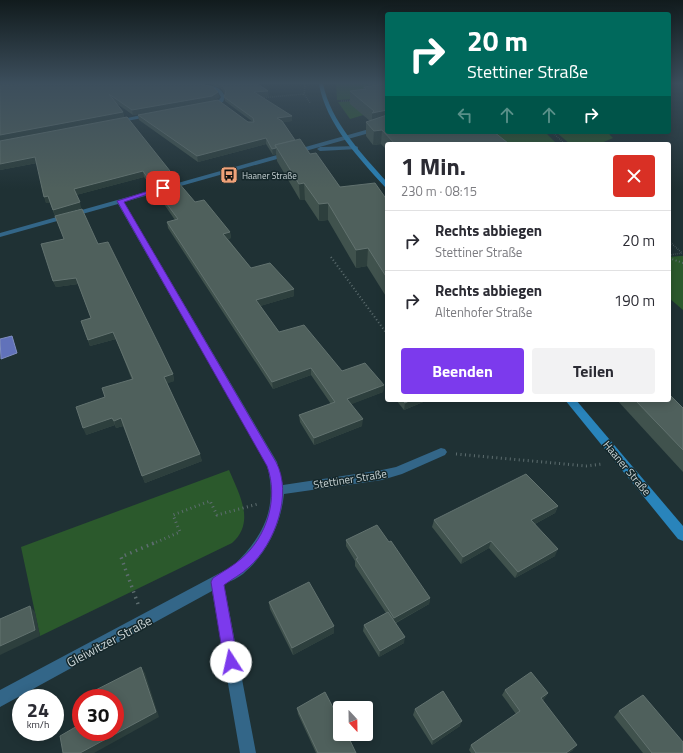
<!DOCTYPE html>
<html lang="de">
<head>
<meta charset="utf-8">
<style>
  body { margin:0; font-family:"Titillium Web",sans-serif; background:#f2f2f3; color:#2b2b33; height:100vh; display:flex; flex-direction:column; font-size:15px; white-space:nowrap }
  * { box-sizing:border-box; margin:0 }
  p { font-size:13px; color:#7c7c81 }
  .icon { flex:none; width:22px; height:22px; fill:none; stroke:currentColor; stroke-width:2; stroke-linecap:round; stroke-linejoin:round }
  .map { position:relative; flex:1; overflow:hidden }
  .sheet { position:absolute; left:385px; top:142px; width:286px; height:260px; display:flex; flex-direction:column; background:#fff; border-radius:4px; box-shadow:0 2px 10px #0003 }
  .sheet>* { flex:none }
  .top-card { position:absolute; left:385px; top:12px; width:286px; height:122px; border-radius:4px; box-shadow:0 2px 10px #0003; background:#00695c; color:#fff; overflow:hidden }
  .needle { width:26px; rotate:158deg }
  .controls { position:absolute; left:333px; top:701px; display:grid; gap:8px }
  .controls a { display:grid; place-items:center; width:40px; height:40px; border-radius:4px; background:#fff; box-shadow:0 2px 10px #0003; font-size:20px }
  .speed { position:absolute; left:12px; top:689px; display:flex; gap:8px; font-size:20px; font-weight:700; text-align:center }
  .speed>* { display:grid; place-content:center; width:52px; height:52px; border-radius:50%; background:#fff; box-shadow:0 2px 10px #0003; line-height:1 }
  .speed small { font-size:10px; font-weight:400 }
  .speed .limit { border:6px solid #d22; background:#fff; color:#111 }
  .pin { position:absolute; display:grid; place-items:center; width:34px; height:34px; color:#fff; margin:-17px; border-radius:8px; box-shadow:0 2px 6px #0006 }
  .me { position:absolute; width:44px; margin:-22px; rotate:350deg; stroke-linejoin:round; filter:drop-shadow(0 0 3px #0008) }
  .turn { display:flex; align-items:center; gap:14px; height:84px; padding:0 16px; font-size:18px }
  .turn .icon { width:52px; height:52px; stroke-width:2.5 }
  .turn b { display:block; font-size:28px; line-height:34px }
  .lanes { display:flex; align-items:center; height:38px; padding:0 16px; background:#0003; justify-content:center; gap:20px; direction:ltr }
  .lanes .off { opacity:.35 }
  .round { display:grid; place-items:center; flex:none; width:42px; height:42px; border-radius:4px; background:#f2f2f3 }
  .headline { display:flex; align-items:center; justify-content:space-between; height:68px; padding:0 16px }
  h1 { font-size:24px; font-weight:700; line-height:30px }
  .cta { display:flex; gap:8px; margin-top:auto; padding:8px 16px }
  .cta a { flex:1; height:46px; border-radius:4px; background:#7c3aed; color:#fff; font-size:16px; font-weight:700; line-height:46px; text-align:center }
  .cta a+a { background:#f2f2f3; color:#2b2b33 }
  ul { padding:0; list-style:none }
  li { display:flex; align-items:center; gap:12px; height:60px; padding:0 16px; border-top:1px solid #e1e1e2 }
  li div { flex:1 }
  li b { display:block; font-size:15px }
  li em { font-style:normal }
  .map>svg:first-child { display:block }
</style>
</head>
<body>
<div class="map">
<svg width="683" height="753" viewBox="0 0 683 753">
  <rect width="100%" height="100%" fill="#1f3134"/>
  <g fill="#2b592c">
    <path d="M336,84H387L356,99L337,100Z"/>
    <path d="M358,101L387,108L350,119L338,102Z"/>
    <path d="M455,132H545L557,144H470Z"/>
    <path d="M556,132H607L613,138L599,144H570Z"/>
    <path d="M680,256H683V310L669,298V257Z"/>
    <path d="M229,470C239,494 256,522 232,543L40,636L21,547Z"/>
  </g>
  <path fill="#6172ba" stroke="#808fc2" d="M12,336L17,353L1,359L0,339Z"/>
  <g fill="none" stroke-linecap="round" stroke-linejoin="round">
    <g stroke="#5d6d6f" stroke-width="1.5" stroke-dasharray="0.5 1.5" stroke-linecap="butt">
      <path d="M305,84L304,94L310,103"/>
      <path d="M362,84L365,85L363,92"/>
      <path d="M260,98L304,94"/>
      <path d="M341,101H352"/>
      <path d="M552,132L565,144"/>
      <path d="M669,241L682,253"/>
      <path d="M669,255L682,253"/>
    </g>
    <g stroke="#5d6d6f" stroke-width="2" stroke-dasharray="1 2.5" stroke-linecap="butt">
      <path d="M331,257L387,334"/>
      <path d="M669,258L683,263"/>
    </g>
    <g stroke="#5d6d6f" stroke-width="3" stroke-dasharray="1 3.5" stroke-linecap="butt">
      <path d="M456,454L586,466L602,464"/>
      <path d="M152,544L180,532L173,515L210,501L217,515L258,504"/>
    </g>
    <path stroke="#5d6d6f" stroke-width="3.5" stroke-dasharray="1.5 4.5" stroke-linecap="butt" d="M138,604L121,557L154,543"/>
    <g fill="#368" fill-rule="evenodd">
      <path d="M200,84C211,85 221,86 225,97L223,102L206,105V103L219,100L221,97L218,92L212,89L198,86Z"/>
      <path d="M151,113L154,115L153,116L116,123L113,121Z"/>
      <path d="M387,124V128L124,202L277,462L283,485L382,470L396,467L441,448L445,449L447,452L445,455L402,474L382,480L284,494C281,524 267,554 243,574C238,578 231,581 224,584L256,753H240L212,591L0,707V690L233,566C264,536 278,508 267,465L118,204L0,237V233Z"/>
      <path d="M356,146L358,147V149L320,151L317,149L320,147Z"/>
    </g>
    <g fill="#2984bb" fill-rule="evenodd">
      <path d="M319,84H323C331,122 362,154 387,182V188L385,187C359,158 326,124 319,84Z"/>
      <path d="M565,400H576L683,526V541L678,539Z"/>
    </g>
  </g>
  <g fill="#40524d">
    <path d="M207,84H258L269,96L261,97L292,121L283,122L295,140L310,154L340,187L387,200V298L367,266L356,268L328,220L319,221L305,200H300L277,161L276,154L273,155L266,144L198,162L139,120L138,115L253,122L225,101L224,97L225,94L221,89L210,84Z"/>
    <path d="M366,84H387V132L508,144H387V150L381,144L373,145L366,136V122L370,121L350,104V91L364,89V87L370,86Z"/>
    <path d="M0,85L219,97L213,101L133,115L116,103L123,112L124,117L14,138L174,176L175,182L153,188L144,177L76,195L81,208L55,216L50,203H46L37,163L0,170Z"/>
    <path d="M155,188L195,202L230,232L231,238L228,239L251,268L294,289V296L260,306L279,332L342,371L384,385L383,392L351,404L362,426L314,445L300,422L299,415L331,404L311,375L273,389L168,228L167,222L175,220L157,194Z"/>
    <path d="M98,244L173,374L174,381L167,383L202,461L145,483L123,426L116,428L115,425L86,435L105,397L132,380L116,339L90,346L81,321L91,318L78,284L56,287L53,281Z"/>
    <path d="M396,400H428L404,410Z"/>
    <path d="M617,400H669L683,408V472Z"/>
    <path d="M558,506L555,513L535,524L555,556L515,578L489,548L461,564L432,527L434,520Z"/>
    <path d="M346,540L430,598L429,604L396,623L404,643L379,657L363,631L364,625L386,613L355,566V561L346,546Z"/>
    <path d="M269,602L334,633L293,655L270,609Z"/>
    <path d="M505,690L548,693L544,699L543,700L573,750L569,753H471L469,750L471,745L516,714L502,695Z"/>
    <path d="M297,708L356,753H316L298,714Z"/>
    <path d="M415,709L460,726L432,745L413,715Z"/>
    <path d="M619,711L683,753H643L614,717Z"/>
  </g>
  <g fill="#2d3f3d">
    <path d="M268,91L269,96L254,97V92Z"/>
    <path d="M218,92L219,97L213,101L133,115L132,110Z"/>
    <path d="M387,110V123L372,127V113Z"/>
    <path d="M123,112L124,117L0,141V135Z"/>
    <path d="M292,116V121L277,123V118Z"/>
    <path d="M382,130L381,144L373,145L374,131Z"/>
    <path d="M266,138V144L198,162L197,156Z"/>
    <path d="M276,148V154L273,155L272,149Z"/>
    <path d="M35,157L37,163L0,170V164Z"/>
    <path d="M143,171L144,177L76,195L74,189Z"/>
    <path d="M174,176L175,182L153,188L151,183Z"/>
    <path d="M304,183L305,200H300L299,184Z"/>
    <path d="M48,196L50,203H46L44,197Z"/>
    <path d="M80,202L81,208L55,216L53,210Z"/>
    <path d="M328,203V220L319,221V204Z"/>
    <path d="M230,232L231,238L224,240L223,234Z"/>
    <path d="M368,248L367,266L356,268V250Z"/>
    <path d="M76,278L78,284L56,287L53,281Z"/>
    <path d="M294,289V296L257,307L256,300Z"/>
    <path d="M113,332L116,339L90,346L88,340Z"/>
    <path d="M311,368V375L273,389L272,382Z"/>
    <path d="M173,374L174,381L166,384L164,377Z"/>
    <path d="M384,385L383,392L347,406V399Z"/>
    <path d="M411,400H428L404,410L405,403Z"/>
    <path d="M112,418L115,425L86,435L83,428Z"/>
    <path d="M121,418L123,426L116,428L114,421Z"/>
    <path d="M363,419L362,426L314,445V438Z"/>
    <path d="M200,454L202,461L145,483L142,476Z"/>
    <path d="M558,506L555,513L529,527L531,520Z"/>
    <path d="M491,541L489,548L461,564L463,557Z"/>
    <path d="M558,549L555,556L515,578L518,572Z"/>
    <path d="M430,598L429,604L393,624L394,618Z"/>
    <path d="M30,606L35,612L40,636L0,655V646Z"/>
    <path d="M334,626V633L293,655L292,648Z"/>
    <path d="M405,637L404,643L379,657L380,651Z"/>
    <path d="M141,667L145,673L159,717L94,753H80Z"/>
    <path d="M548,693L544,699L538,704L541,698Z"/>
    <path d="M462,721L460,726L432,745L433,740Z"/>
    <path d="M577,745L573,750L569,753H566Z"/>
  </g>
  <g fill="#4f605c" stroke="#62726f">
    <path d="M111,84H200L213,87L218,92L212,96L132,110L109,94L123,112L0,135V85Z"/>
    <path d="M219,84H258L268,91L254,92L292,116L277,118L282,121L295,140L275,145L276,148L272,149L266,138L197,156L138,115L218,100L248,122H254L253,118L224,97L226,91L221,84Z"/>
    <path d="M384,84H387V110L372,113L374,111L350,91L366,89L364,87L385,84Z"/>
    <path d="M387,115V132H494L508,143L501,144H395L382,130L374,131L366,122Z"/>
    <path d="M127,117L174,176L151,183L143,171L74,189L80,202L53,210L48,196L44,197L35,157L0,164V141Z"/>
    <path d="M300,139L310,154L316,153L340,187L375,183L387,200V278L368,248L356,250L328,203L319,204L304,183L299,184L275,145Z"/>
    <path d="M178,182L195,202L204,200L230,232L223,234L251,268L270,263L294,289L256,300L279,332L304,325L342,371L365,363L384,385L347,399L363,419L314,438L299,415L335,402L311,368L272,382L167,222L178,219L155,188Z"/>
    <path d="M82,209L98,244L108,242L160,347L173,374L164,377L200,454L142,476L121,418L114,421L112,418L83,428L76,407L105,397L102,388L133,379L113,332L88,340L81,321L91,318L76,278L53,281L41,244L64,239L55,216Z"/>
    <path d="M669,394L683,408V450L635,400H669Z"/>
    <path d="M402,400H411L405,403Z"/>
    <path d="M526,474L558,506L531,520L558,549L518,572L491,541L463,557L434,520Z"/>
    <path d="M377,525L389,542L391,541L430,598L394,618L356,559L358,558L346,540Z"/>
    <path d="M309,582L334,626L292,648L269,602Z"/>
    <path d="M30,606L35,630L0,646V619Z"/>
    <path d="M388,612L405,637L380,651L364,625Z"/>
    <path d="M141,667L156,712L80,753H63L60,736L79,725L77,716L81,714V732H115V698H82V697Z"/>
    <path d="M531,672L548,693L541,698L577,745L566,753H476L471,745L520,711L505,690Z"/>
    <path d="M443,691L462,721L433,740L415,709Z"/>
    <path d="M325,692L340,721V734H347L356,753H318L297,708Z"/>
    <path d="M643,695L683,742V753H652L619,711Z"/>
  </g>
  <linearGradient id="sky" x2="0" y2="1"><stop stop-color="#111b1d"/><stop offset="0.44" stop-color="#3c4e5c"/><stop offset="1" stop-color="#3c4e5c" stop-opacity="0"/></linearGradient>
  <rect width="683" height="189" fill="url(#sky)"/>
  <path fill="#7c3aed" stroke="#51269a" d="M161,187L166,188L124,202L276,462C293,494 275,544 249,567C242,574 232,579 224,585L238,662L235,667L231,669L226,667L224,662L211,582L213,578C222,572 233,566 241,559C267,537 279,498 267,466L117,201Z"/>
  <defs>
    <symbol id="bus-square" viewBox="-11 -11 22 22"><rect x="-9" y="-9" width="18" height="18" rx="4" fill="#f0a279" stroke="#15272a"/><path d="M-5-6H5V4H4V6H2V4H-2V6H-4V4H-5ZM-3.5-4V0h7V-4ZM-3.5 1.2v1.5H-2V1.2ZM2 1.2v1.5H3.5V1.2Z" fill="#111"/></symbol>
  </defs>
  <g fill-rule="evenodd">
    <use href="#bus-square" x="219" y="165" width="20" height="20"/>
  </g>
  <g text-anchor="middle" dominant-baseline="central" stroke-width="3" stroke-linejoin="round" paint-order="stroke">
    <g font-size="9" fill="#c9d4d6" stroke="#15272a" text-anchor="start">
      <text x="242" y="175">Haaner Straße</text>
    </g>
    <g font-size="11" fill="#c9d4d6" stroke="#15272a">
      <text transform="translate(627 468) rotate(50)">Haaner Straße</text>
      <text transform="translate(350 479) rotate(-9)">Stettiner Straße</text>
    </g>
    <g font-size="13" fill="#c9d4d6" stroke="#15272a">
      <text transform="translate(109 641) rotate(-28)">Gleiwitzer Straße</text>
    </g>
  </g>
</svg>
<div class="controls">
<a><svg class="needle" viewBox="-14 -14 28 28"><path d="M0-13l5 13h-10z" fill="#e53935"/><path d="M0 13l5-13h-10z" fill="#7c7c81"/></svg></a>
</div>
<div class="speed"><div>24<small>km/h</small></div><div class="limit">30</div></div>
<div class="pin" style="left:163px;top:188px;background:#d93025"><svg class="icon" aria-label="arrive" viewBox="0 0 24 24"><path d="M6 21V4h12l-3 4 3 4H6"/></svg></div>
<svg class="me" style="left:231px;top:662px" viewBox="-20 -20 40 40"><circle r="19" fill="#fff"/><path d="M0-13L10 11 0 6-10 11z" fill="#7c3aed"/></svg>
<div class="top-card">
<div class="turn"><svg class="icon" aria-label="right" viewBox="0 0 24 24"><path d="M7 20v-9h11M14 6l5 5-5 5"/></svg><div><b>20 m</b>Stettiner Straße</div></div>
<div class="lanes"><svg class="icon off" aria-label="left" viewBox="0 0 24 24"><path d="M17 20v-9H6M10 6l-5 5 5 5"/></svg><svg class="icon off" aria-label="ahead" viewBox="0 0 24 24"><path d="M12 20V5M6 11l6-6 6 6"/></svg><svg class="icon off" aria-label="ahead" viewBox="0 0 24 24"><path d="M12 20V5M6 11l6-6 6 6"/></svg><svg class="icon" aria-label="right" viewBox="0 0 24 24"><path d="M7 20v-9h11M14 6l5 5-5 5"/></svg></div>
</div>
<section class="sheet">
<div class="headline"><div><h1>1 Min.</h1><p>230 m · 08:15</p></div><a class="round" style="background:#d93025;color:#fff"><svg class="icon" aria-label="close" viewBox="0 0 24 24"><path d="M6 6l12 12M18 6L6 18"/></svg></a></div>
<ul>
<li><svg class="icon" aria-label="right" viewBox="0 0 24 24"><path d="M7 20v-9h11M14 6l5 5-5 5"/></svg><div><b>Rechts abbiegen</b><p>Stettiner Straße</p></div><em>20 m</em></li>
<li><svg class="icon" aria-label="right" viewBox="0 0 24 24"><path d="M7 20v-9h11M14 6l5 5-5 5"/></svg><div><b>Rechts abbiegen</b><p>Altenhofer Straße</p></div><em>190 m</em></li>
</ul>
<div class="cta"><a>Beenden</a><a>Teilen</a></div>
</section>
</div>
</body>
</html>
